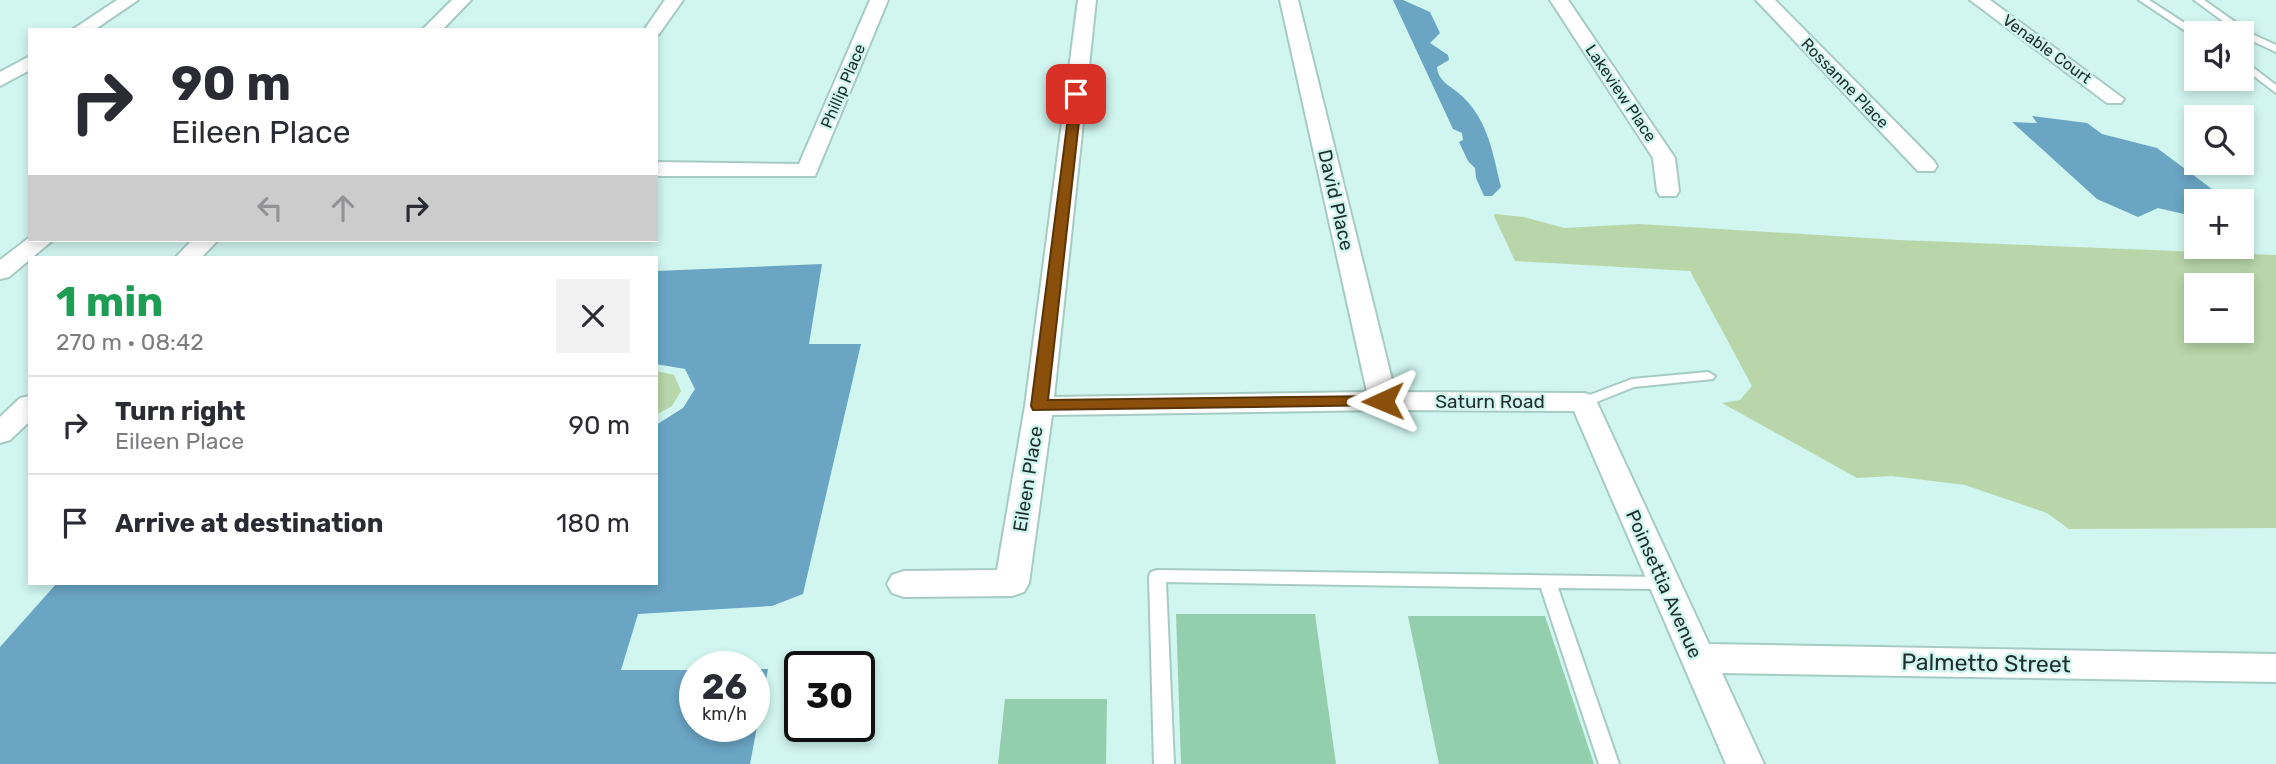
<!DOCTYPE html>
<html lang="en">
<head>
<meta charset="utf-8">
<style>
  body { margin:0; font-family:Rubik,sans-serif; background:#f2f2f3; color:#2b2b33; height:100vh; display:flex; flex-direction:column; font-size:26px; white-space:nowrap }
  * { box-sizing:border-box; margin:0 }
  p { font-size:23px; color:#7c7c81 }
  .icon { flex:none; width:38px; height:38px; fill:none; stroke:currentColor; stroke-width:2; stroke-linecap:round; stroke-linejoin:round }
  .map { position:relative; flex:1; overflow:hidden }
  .drawer { position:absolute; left:28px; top:256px; width:630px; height:329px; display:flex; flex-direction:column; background:#fff; border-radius:0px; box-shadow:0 4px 10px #0003 }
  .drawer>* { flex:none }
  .top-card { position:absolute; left:28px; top:28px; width:630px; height:214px; border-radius:0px; box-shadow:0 4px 10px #0003; background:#fff; color:#2b2b33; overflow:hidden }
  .tools { position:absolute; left:2184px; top:21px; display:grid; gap:14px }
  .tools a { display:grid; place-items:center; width:70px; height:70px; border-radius:0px; background:#fff; box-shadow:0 4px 10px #0003; font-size:35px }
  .speed { position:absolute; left:679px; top:651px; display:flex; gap:14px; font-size:35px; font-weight:700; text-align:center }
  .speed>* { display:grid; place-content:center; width:91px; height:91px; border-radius:50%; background:#fff; box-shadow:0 4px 10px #0003; line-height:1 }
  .speed small { font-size:18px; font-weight:400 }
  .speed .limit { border:4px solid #111; border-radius:10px; background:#fff; color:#111 }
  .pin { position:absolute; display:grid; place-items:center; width:60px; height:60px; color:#fff; margin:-30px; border-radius:14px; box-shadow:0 4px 10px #0006 }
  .me { position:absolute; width:77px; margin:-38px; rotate:269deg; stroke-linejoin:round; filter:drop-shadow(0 0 5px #0008) }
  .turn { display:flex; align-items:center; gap:24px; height:147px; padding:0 28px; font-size:32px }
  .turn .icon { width:91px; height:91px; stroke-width:2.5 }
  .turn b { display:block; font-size:49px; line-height:60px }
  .lanes { display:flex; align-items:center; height:66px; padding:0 28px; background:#0003; justify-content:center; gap:35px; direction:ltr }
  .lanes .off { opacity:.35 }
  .round { display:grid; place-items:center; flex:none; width:74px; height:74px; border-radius:0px; background:#f2f2f3 }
  .overview { display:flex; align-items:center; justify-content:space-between; height:119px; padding:0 28px }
  h1 { font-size:42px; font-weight:700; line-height:52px; color:#1e9e55 }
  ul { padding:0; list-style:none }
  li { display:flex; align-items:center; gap:21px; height:98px; padding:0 28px; border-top:2px solid #e1e1e2 }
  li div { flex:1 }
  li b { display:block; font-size:26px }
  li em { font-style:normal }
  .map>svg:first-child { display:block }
</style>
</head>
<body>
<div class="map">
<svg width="2276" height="764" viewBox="0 0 2276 764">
  <rect width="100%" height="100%" fill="#d0f6ef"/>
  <g fill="#b8d6a9" fill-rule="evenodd">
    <path d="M1495,214L1524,217L1564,228L1639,224L1899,240L2276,255V528L2069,529L2047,513L1965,485L1892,476L1857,478L1722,403L1740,400L1752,386L1690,271L1515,261L1494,216ZM2196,285H2242V331H2196Z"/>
    <path d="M656,371L674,375L681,391L672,406L656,415Z"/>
  </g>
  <g fill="#6aa5c4">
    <path d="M1393,0H1403L1430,12L1440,33L1430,43L1448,55L1449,60L1437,67C1438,83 1454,87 1464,98C1489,123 1493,155 1501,187L1492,196H1484L1476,178L1475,168L1468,161L1459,142L1463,140L1462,133L1453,129Z"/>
    <path d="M2032,116L2087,123L2102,134L2157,148L2228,201H2196V208L2188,209V215L2158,208L2138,217L2097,199L2012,122L2037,123Z"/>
    <path d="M822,264L809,344H861L803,594L772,606L638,614L621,670H695V726H754V669H768L750,764H0V647L57,583H656V425L683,408L695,389L685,369L656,364V271Z"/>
  </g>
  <g fill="#94cfad">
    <path d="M1176,614H1315L1336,764H1181Z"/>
    <path d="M1408,616H1545L1594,764H1439Z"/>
    <path d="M1005,699H1107L1106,764H998Z"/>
  </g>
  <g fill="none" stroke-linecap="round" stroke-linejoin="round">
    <defs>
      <g id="service">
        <path d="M2139,0H2149L2200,33H2196V37L2193,36Z"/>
        <path d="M2194,0H2204L2252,34L2276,45V52L2246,38Z"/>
        <path d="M2242,59L2276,85V93L2242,67Z"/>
        <path d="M1708,372L1715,376L1713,379L1634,387L1584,407L1577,402L1579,399L1632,379Z"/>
        <path d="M1157,570L1663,577L1669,579L1671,583L1669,587L1663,589L1558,588L1619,764H1599L1541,588L1166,582L1174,764H1154L1149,576L1151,572Z"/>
      </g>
      <g id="minor">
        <path d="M117,0H138L94,30H72Z"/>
        <path d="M452,0H471L442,30H422Z"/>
        <path d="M665,0H683L659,34L656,35V30H644Z"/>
        <path d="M870,0H888L815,176H656V162L799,164Z"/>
        <path d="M1078,0H1096L1054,397L1367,392L1280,0H1298L1395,392L1584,393L1594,396L1709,644L2276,654V682L1722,673L1764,764H1726L1574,411L1383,410L1052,415L1029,583L1024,592L1012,596L904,597L892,593L887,584L892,575L904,571L997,570L1025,406Z"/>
        <path d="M1550,0H1568L1675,158L1679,191L1676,196H1660L1657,191L1653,158Z"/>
        <path d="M1756,0H1775L1934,161L1937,166L1934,171H1918Z"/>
        <path d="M1970,0H1990L2124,99L2121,103H2107Z"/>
        <path d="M30,56V70L0,86V72Z"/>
        <path d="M30,237V240H53L9,277L0,279V260Z"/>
        <path d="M192,240H218L202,257H176Z"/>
        <path d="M30,396V421L10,440L0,443V417L20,398Z"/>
      </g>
    </defs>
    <use href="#service" stroke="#a6cbc4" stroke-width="4"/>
    <use href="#minor" stroke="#a6cbc4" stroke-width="4"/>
    <use href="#service" fill="#fff" fill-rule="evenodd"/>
    <use href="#minor" fill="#fff" fill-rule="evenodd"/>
  </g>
  <path fill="#8a4f0a" stroke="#5a3306" stroke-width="2" d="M1076,91L1082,94L1048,400L1383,396L1389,397L1391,401L1389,405L1033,410L1031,406L1071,94Z"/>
  <g text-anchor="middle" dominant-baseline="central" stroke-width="5" stroke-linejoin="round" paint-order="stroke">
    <g font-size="16" fill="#1f2d2b" stroke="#d0f6ef">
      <text transform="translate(2047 49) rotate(36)">Venable Court</text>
      <text transform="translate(1845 83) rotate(46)">Rossanne Place</text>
      <text transform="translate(843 86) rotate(-67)">Phillip Place</text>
      <text transform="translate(1621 93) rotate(56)">Lakeview Place</text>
    </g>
    <g font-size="19" fill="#1f2d2b" stroke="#d0f6ef">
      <text transform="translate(1336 200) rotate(77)">David Place</text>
      <text x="1490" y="401">Saturn Road</text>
      <text transform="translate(1028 479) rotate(-81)">Eileen Place</text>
      <text transform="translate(1664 584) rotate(66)">Poinsettia Avenue</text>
    </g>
    <g font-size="23" fill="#1f2d2b" stroke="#d0f6ef">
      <text transform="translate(1986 663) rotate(1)">Palmetto Street</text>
    </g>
  </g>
</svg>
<div class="tools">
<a><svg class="icon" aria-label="sound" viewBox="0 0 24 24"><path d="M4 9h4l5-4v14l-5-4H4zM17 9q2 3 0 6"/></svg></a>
<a><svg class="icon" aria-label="search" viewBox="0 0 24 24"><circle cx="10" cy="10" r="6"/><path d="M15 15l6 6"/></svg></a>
<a>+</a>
<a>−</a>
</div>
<div class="speed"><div>26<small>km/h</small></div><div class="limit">30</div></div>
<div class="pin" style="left:1076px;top:94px;background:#d93025"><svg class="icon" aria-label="arrive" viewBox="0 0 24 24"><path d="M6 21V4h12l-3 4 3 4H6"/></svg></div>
<svg class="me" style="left:1383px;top:401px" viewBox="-20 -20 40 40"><path d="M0-17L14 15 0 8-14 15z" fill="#8a4f0a" stroke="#fff" stroke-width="4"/></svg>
<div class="top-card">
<div class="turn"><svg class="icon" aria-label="right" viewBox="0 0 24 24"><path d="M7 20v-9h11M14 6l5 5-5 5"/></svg><div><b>90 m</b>Eileen Place</div></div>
<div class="lanes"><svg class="icon off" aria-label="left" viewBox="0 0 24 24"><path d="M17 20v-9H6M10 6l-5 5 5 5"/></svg><svg class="icon off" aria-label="ahead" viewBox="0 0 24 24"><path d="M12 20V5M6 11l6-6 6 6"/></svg><svg class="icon" aria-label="right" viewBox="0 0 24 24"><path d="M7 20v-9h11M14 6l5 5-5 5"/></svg></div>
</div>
<section class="drawer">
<div class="overview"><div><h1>1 min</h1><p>270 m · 08:42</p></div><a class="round"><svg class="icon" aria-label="close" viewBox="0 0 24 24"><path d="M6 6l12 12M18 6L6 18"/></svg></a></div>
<ul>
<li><svg class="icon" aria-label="right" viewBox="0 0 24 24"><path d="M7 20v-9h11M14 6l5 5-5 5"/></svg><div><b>Turn right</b><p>Eileen Place</p></div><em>90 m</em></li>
<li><svg class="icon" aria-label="arrive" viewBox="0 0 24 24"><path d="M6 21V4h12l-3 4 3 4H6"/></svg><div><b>Arrive at destination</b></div><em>180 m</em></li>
</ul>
</section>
</div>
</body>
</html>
